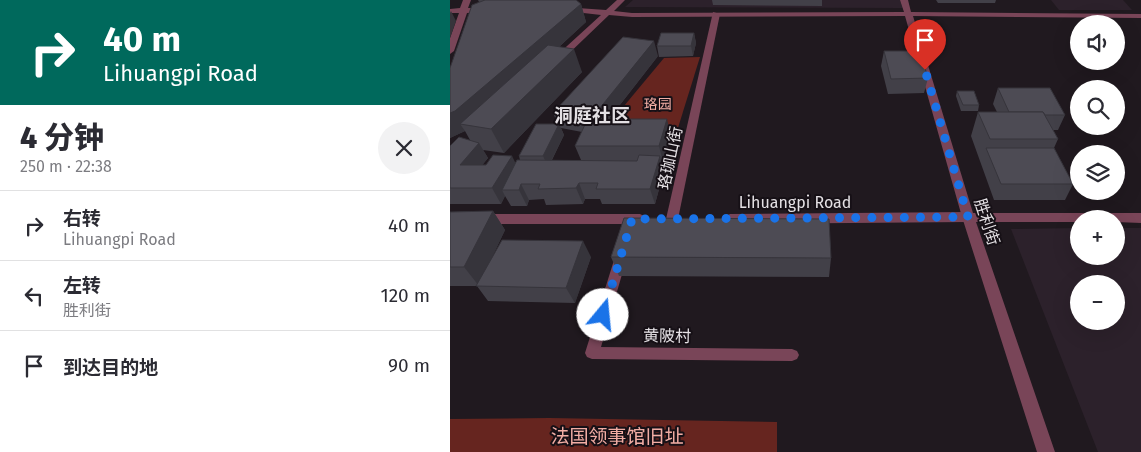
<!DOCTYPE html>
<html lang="zh">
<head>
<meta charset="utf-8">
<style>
  body { margin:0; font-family:"Fira Sans","Noto Sans SC",sans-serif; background:#f2f2f3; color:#2b2b33; height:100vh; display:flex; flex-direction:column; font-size:19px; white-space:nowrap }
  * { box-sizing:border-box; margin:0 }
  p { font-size:16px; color:#7c7c81 }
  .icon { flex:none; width:28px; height:28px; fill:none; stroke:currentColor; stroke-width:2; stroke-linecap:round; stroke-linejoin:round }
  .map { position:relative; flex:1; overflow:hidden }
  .details { display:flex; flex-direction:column; background:#fff; width:450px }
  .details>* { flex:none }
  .top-card { background:#00695c; color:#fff; overflow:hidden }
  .buttons { position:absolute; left:620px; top:15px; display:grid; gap:10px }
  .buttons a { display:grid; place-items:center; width:55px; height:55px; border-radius:50%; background:#fff; box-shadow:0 5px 20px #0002; font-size:25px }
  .pin { position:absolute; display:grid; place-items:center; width:42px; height:42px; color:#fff; margin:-51px -21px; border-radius:50% 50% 50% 0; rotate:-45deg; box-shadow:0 0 5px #0007 }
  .pin .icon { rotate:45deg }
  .me { position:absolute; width:55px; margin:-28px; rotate:17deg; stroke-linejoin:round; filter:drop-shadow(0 0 4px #0008) }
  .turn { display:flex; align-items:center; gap:18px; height:105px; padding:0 20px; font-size:22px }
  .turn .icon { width:65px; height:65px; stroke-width:2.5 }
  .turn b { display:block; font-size:35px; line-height:42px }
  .round { display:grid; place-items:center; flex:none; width:52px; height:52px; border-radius:26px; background:#f2f2f3 }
  .summary { display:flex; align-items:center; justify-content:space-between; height:85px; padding:0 20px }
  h1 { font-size:30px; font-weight:800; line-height:38px }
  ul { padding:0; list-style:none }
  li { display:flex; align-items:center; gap:15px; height:70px; padding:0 20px; border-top:1px solid #e1e1e2 }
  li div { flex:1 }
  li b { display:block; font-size:19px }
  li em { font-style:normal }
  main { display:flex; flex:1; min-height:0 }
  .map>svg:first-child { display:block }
</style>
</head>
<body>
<main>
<section class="details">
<div class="top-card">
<div class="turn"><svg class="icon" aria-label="right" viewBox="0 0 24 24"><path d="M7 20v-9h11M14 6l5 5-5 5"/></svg><div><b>40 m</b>Lihuangpi Road</div></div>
</div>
<div class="summary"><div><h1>4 分钟</h1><p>250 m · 22:38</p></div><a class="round"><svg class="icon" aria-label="close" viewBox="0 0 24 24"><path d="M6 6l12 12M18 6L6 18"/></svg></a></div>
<ul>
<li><svg class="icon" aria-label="right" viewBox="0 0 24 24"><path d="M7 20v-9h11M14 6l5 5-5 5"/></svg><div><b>右转</b><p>Lihuangpi Road</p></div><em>40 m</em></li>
<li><svg class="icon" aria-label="left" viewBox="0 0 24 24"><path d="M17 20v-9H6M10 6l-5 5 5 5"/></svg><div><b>左转</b><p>胜利街</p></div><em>120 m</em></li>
<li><svg class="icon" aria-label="arrive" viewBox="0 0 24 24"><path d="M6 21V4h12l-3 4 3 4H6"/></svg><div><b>到达目的地</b></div><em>90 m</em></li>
</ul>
</section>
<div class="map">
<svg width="691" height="452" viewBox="0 0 691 452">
  <rect width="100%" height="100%" fill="#20191f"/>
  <g fill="#2c212b" fill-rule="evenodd">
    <path d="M183,0H450L453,8L175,7Z"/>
    <path d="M601,0H673L682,10H609Z"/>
    <path d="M629,228V256H666V228H691V452H648L561,229ZM629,284H666V321H629Z"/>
  </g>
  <g fill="#66251f">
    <path d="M250,57L227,131L154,130L214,58Z"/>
    <path d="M99,418L327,422V452H0V419Z"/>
  </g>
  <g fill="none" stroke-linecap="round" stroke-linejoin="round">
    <path fill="#794558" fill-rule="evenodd" d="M171,252L175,254L177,257L151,347L342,349L347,351L349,355L347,359L342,361L142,359L137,357L135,353L165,257L167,254Z"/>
    <g fill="#794558" fill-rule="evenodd">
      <path d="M518,212L522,214L524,217L522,220L518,222L280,224L276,222L274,219L276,216L280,214Z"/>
      <path d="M0,214H190L194,216L196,219L194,222L190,224H0Z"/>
    </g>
    <path fill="#794558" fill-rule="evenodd" d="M263,12L270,14L228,219L226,222H218L216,219Z"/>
    <g fill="#794558" fill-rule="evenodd">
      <path d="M13,0H21L18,8H36L40,10L36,12L17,13L4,51L0,54V38L9,13H0V9L10,8Z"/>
      <path d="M167,0H175L164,11L182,13L454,12L450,0H458L461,12L691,14V18L463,16L523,213H691V223L666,222V219H629V222H526L605,452H587L512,217L455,16L182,17L159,15L111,61H105V57L151,15L116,11L112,9L113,7L156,10Z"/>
    </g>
  </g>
  <g fill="#424048" fill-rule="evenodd">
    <path d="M28,0H126L131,4L136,22L109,47L132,72L54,153L33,150L38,158L32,165L65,163L70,160L69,156L108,124L103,113L208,56L159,119L221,135L213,162H211L214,171L205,204H152L150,199H135L133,204L96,205L94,199L79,200L77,206H61L55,196L51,204H0V146L20,140L15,131L0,138V68L29,2ZM111,128L132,132L125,146L131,160H102L114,135Z"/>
    <path d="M262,0H372V6L263,5Z"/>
    <path d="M486,0H546L545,3H488Z"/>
    <path d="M244,33L246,43L243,56L209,57L207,46Z"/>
    <path d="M434,51L478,78L474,93L438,94L431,66Z"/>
    <path d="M548,88L615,115L608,130H603L608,139L604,148L623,184L615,200H544L521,136L528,112H547L543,104Z"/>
    <path d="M507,91L529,105L528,111H511L506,96Z"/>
    <path d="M43,211L55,230L39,263L141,257L125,303L38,301L27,286H0V212Z"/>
    <path d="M161,257L381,258L379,277L169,276Z"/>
  </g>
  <g fill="#36343b">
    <path d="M131,4L136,22L22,126L10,124L15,131L0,138V113Z"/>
    <path d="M1,11L6,21L0,38V13Z"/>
    <path d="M244,33L246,43L243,56L241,46Z"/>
    <path d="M204,41L208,56L147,134L141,119Z"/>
    <path d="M124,49L132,72L54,153L41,129Z"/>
    <path d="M217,119L221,135L213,162L209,146Z"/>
    <path d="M109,124L114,135L98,167L93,156Z"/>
    <path d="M29,143L38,158L20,181L10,165Z"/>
    <path d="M62,156L70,172L52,190L55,196L51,204L42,188Z"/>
    <path d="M210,156L214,171L205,204L200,189Z"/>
    <path d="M129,183L135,199L133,204L126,188Z"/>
    <path d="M71,184L79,200L77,206L69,190Z"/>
    <path d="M43,211L55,230L29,286L14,267Z"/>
    <path d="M133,241L141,257L125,303L116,288Z"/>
  </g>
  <g fill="#4d4b54" stroke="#36343b">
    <path d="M35,0H126L131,4L5,111L0,113V68L22,5Z"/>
    <path d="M211,33H244L241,46H207Z"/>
    <path d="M173,37L204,41L141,119H217L209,146H125L138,118L103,113Z"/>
    <path d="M98,45L124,49L41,129L10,124Z"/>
    <path d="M434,51H470L478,78L441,79Z"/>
    <path d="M548,88H600L615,115H595L593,112H559Z"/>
    <path d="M507,91H524L529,105H513Z"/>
    <path d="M528,112H593L608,139H540Z"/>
    <path d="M86,124H109L93,156H69Z"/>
    <path d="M9,137L29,143L10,165H36L43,155L62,156L42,188H0V146Z"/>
    <path d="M536,148H604L623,184H551Z"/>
    <path d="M189,155L210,156L200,189H146L148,183H129L126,188L88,189L90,184H71L69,190H52L67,160L187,161Z"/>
    <path d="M43,211L14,267H0V212Z"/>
    <path d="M174,218L379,219L381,258L161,257Z"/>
    <path d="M52,240L133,241L116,288L26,286Z"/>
  </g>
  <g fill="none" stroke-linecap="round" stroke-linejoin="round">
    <path stroke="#1a73e8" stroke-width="9" stroke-dasharray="0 16.2" d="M153,315L182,219L518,217L475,70"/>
  </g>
  <g text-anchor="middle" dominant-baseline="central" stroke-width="4" stroke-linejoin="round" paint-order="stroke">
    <g font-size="14" fill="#f2ada4" stroke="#161016">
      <text x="208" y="104">珞园</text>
    </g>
    <g font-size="16" fill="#e4e0e4" stroke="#161016">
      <text transform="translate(220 158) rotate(-78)">珞珈山街</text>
      <text x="345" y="202">Lihuangpi Road</text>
      <text transform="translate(537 222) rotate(72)">胜利街</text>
      <text transform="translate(217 336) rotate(1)">黄陂村</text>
    </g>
    <g font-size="19" font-weight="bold" fill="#e4e0e4" stroke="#161016">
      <text x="142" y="115">洞庭社区</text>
    </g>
    <g font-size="19" fill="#f2ada4" stroke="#161016">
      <text x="167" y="436">法国领事馆旧址</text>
    </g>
  </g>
</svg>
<div class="buttons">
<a><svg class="icon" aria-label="sound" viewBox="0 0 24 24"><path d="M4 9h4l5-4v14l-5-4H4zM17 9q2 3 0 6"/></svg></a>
<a><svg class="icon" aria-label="search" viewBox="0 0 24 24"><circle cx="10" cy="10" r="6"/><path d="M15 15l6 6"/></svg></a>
<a><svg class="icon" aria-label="layers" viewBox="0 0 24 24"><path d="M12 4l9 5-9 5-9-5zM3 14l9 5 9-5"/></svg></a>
<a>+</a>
<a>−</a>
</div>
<div class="pin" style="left:475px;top:70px;background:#d93025"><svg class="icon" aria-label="arrive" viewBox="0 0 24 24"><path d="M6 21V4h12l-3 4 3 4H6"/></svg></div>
<svg class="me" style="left:153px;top:315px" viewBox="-20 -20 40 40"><circle r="19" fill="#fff"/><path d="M0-13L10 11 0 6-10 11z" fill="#1a73e8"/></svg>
</div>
</main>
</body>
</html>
